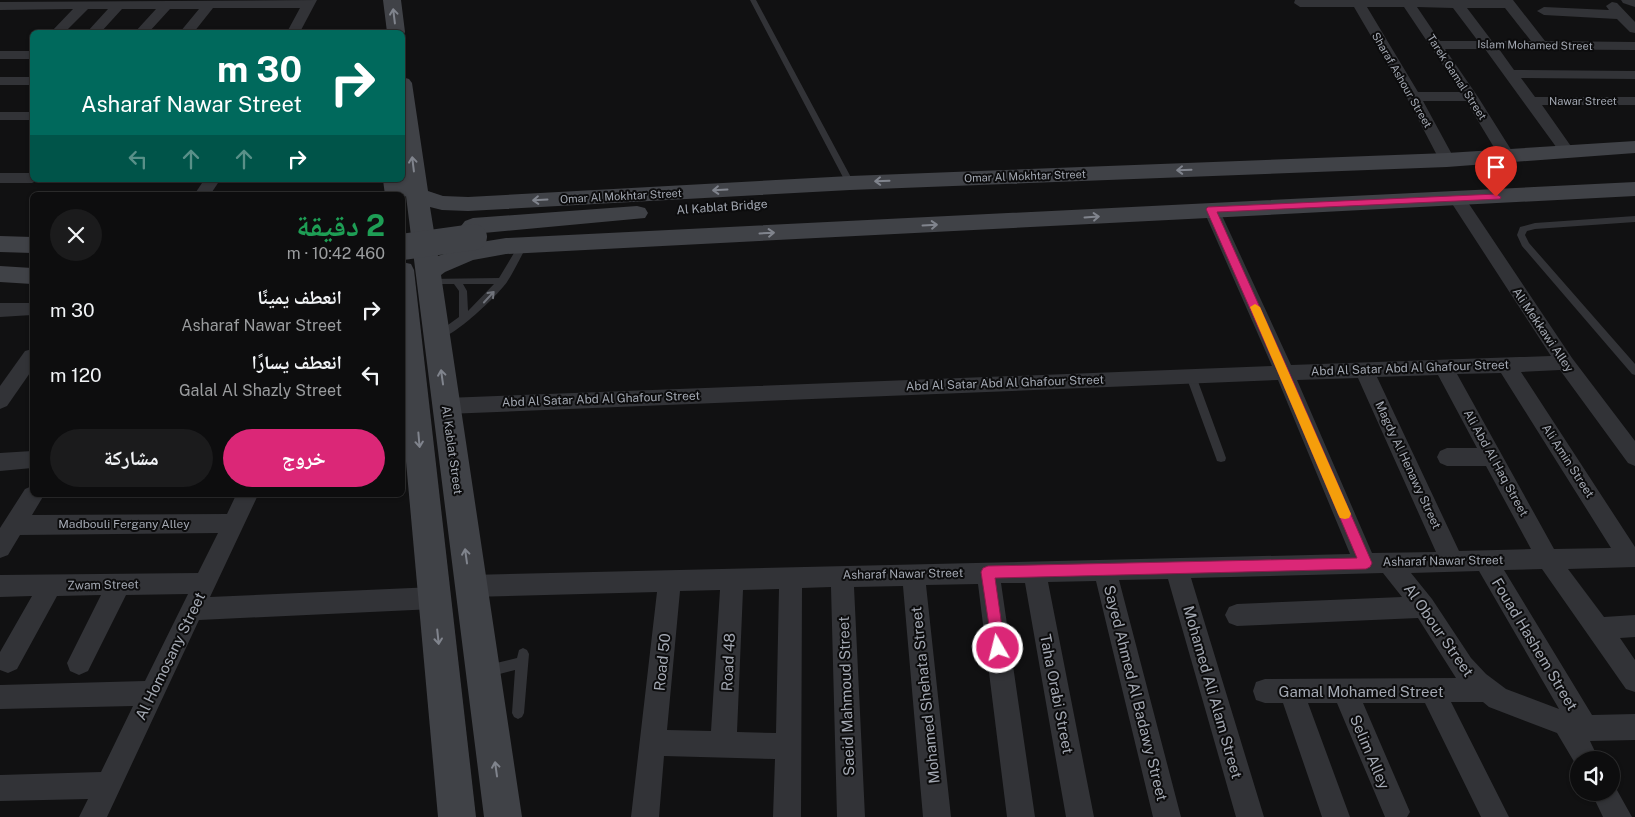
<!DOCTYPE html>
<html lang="ar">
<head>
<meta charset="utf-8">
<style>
  body { margin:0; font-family:"Public Sans","Noto Naskh Arabic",sans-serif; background:#1b1b1c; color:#f1f3f6; direction:rtl; height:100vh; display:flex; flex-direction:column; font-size:19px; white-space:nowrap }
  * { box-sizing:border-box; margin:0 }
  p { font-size:16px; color:#9a9c9e }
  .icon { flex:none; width:28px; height:28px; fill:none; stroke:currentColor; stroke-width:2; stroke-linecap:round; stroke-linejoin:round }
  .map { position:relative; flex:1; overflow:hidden; direction:ltr }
  .details { position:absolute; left:30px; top:192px; width:375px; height:305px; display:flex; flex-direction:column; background:#0d0d0e; border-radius:8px; box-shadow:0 1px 4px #0004,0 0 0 1px #2d2d2e; direction:rtl }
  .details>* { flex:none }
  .hud { position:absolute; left:30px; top:30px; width:375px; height:152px; border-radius:8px; box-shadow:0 1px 4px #0004,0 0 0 1px #2d2d2e; direction:rtl; background:#00695c; color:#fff; overflow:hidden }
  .controls { position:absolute; left:1570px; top:751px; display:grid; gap:10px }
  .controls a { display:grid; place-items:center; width:50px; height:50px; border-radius:50%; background:#0d0d0e; box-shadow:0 1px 4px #0004,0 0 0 1px #2d2d2e; font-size:25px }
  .pin { position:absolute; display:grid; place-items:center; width:42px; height:42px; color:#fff; margin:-51px -21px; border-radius:50% 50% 50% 0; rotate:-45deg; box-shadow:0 0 5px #0007 }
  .pin .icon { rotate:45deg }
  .me { position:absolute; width:55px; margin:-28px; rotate:352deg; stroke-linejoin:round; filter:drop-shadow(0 0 4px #0008) }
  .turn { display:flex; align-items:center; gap:18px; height:105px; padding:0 20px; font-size:22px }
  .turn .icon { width:65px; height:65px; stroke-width:2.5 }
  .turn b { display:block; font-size:35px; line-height:42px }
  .lanes { display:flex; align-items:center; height:48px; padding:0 20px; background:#0003; justify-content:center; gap:25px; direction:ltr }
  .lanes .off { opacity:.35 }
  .round { display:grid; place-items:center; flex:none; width:52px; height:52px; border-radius:26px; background:#1b1b1c }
  .headline { display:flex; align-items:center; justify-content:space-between; height:85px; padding:0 20px }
  h1 { font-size:30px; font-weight:700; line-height:38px; color:#1e9e55 }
  .action { display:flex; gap:10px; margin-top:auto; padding:10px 20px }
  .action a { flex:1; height:58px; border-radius:30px; background:#db2777; color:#fff; font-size:20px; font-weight:700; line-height:58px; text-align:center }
  .action a+a { background:#1b1b1c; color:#f1f3f6 }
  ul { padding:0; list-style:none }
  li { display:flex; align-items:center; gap:15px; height:65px; padding:0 20px }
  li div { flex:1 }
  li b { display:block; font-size:19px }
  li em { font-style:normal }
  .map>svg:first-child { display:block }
</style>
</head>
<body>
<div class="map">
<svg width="1635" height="817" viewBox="0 0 1635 817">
  <rect width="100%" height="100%" fill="#111112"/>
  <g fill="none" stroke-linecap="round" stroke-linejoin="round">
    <g fill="#323337" fill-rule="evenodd">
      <path d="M750,0H756L854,183L853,185H847L846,183Z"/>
      <path d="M1635,216V222L1535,229L1527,231L1525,235L1529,243L1635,364V375L1632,374L1522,246L1517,235L1520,227L1535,223Z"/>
      <path d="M523,242L527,245C521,257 514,271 507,282C499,294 449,343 434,339L432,337L434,335L459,317V291L454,284H429L426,283L425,281L426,279L499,278L520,243ZM463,284H494L468,311L467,291Z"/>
      <path d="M1191,372L1196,376L1226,458L1225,461L1221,462L1217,461L1216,458L1186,376Z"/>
      <path d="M523,648L527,650L529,654L524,713L522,717L518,719L514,717L512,713L515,670L488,677L484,675L482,671L484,667L488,665L517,658L519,650Z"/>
    </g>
    <g fill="#323337" fill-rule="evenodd">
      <path d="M317,0L300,32H287L300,8H213L194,32H180L199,9H170L149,32H135L156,9H122L101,32H87L108,9H88L65,32H51L73,9L0,10V2Z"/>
      <path d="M1295,0H1513L1545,41L1635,42V50L1499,49L1514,70L1635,71V79L1521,78L1535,97H1635V105H1542L1575,152L1572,155H1562L1485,49H1445L1478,97L1515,156L1513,159H1501L1466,101H1423L1455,160L1453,163H1441L1406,96L1354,7H1300L1294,3ZM1367,7H1404L1461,92H1418ZM1417,7L1453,8L1478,41H1440ZM1467,8H1505L1531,41H1492Z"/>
      <path d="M1612,2L1617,3L1635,22V33L1630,32L1617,19L1544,15L1537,11L1544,7L1609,10L1606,6Z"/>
      <rect x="0" y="51" width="32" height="8"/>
      <rect x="0" y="77" width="32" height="8"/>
      <rect x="0" y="112" width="32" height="8"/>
      <path d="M0,173H32V180H39L32,183H0Z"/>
      <path d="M204,180H220L210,195H194Z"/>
      <path d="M1457,194L1463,195L1572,358L1635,441V466L1628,463L1560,370L1521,372L1635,547V567L1568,569L1604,617L1635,615V637L1620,638L1635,660V692L1626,689L1542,569L1504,570L1592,715L1635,714V740L1590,741L1599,760H1579V770L1557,733L1489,707L1483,702H1451L1509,817H1481L1425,703H1363L1410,812L1407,817H1385L1337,703H1308L1350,817H1322L1283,703H1265L1256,700L1253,691L1256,682L1265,679L1456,678L1418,618L1237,626L1229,623L1225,615L1229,607L1237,604L1402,597L1383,573L1191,578L1264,817H1236L1168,579L1119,580L1181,817H1153L1096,581L1048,582L1094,817H1066L1025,583H1001L1035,817H1007L978,584L926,585L951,817H923L903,586L854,587L865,817H837L831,587L802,588L801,817H773L775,759L664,756L659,817H631L657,592L470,597L462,593L458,586L462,579L470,575L1350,554L1278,380L446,414L439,412L436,406L439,400L446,398L1272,366L1203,209L1205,205L1211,204L1217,205L1219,209L1291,365L1551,356L1449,199L1451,195ZM1501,373L1611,548L1554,549L1457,374ZM1438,375L1477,448H1447L1440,451L1437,457L1440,463L1447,466H1486L1531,549L1459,551L1377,377ZM1358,378L1436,552L1372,553L1297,380ZM1479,571L1559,709L1506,689L1486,674L1471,658L1432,599L1411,573ZM779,589L776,733L737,732L743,590ZM720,590L711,731L667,730L680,591Z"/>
      <path d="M0,303H32V315L0,317Z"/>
      <path d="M32,349V370L7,406L0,409V386L25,351Z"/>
      <path d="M32,451V468L0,471V453Z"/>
      <path d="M32,486V495H44L32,515L227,514L236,495H258L210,597L434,587L442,590L446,598L442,606L434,609L199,620L107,817H79L88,799L0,801V775L101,772L133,706L0,709V685L145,681L188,594L126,595L88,671L79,675L70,671L67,663L101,595L57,596L17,669L8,673L0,670V652L32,596L0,597V575L198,573L218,533L20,535L8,555L0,558V528L25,489Z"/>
      <path d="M1611,782L1613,783L1632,817H1603L1591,792H1611Z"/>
    </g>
    <path fill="#323337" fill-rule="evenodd" d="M1621,0H1635V7L1623,3Z"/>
    <g fill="#404247" fill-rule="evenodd">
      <path d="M383,0H401L405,32L403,36L402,32H387Z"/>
      <path d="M402,77L409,79L412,83L428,191L443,196L468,197L850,176L1447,153L1635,141V153L1447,167L850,190L468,211L442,210L430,207L438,256L475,243L506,238L1635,182V196L506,254L473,260L445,272L441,275L522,817H484L406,196L402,200V195H385L383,180H402V176L404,179Z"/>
      <path d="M637,206L645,208L648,213L645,218L473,234L465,231L461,226L465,221L473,218Z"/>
      <path d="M0,236L32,237V253L0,252Z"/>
      <path d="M402,262L411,264L414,270L476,817H438L402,417Z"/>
      <path d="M0,266L32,268V284L0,282Z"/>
    </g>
    <path stroke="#404247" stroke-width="26" d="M402,247L474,237"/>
  </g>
  <defs><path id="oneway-shaft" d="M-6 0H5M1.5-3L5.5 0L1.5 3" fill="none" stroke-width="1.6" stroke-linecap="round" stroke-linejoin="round" transform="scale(1.25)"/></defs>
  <g stroke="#80848d">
    <use href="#oneway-shaft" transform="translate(394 16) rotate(-97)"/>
    <use href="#oneway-shaft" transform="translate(413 164) rotate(-97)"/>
    <use href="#oneway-shaft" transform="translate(1184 170) rotate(178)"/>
    <use href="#oneway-shaft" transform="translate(882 181) rotate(178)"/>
    <use href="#oneway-shaft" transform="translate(720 190) rotate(177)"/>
    <use href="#oneway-shaft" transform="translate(540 200) rotate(177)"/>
    <use href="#oneway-shaft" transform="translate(1092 217) rotate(-4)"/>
    <use href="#oneway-shaft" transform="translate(930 225) rotate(-3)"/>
    <use href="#oneway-shaft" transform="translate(767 233) rotate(-3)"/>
    <use href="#oneway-shaft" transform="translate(442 377) rotate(-98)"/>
    <use href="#oneway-shaft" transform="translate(419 440) rotate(85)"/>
    <use href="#oneway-shaft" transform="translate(466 556) rotate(-98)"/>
    <use href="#oneway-shaft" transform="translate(438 637) rotate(84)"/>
    <use href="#oneway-shaft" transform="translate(496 769) rotate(-98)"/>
  </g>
  <use stroke="#70737b" href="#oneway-shaft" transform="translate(489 297) rotate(-47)"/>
  <path fill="#db2777" stroke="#8e194d" d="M1496,194L1501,197L1500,199L1217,212L1289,372L1372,563L1370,567L1366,569L995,578L1005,648L1003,652L998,654L993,652L981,572L983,568L988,566L1357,558L1278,372L1206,209L1208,207Z"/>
  <path fill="#f59e0b" d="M1255,304L1260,307L1351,514L1349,518L1345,519L1340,518L1338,514L1250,307Z"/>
  <g text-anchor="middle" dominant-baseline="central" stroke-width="4" stroke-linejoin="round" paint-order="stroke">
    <g font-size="11" fill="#a3a8b2" stroke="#0c0c0d">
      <text transform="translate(1535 45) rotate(1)">Islam Mohamed Street</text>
      <text transform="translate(1457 77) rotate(57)">Tarek Gamal Street</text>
      <text transform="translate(1402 80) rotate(60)">Sharaf Ashour Street</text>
      <text x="1583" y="101">Nawar Street</text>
      <text transform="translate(1025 176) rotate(-2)">Omar Al Mokhtar Street</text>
      <text transform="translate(621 196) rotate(-3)">Omar Al Mokhtar Street</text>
    </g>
    <g font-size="12" fill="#a3a8b2" stroke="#0c0c0d">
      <text transform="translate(722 207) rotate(-4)">Al Kablat Bridge</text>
      <text transform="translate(1543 330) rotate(56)">Ali Mekkawi Alley</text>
      <text transform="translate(1410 368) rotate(-2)">Abd Al Satar Abd Al Ghafour Street</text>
      <text transform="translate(1005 383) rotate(-2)">Abd Al Satar Abd Al Ghafour Street</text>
      <text transform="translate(601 399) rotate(-2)">Abd Al Satar Abd Al Ghafour Street</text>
      <text transform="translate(452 450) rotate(82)">Al Kablat Street</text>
      <text transform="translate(1568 461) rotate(57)">Ali Amin Street</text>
      <text transform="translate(1496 463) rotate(61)">Ali Abd Al Haq Street</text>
      <text transform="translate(1408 465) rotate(65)">Magdy Al Henawy Street</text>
      <text x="124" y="524">Madbouli Fergany Alley</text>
      <text transform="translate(1443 561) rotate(-1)">Asharaf Nawar Street</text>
      <text transform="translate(903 574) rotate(-1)">Asharaf Nawar Street</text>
      <text transform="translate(103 585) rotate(-1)">Zwam Street</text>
    </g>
    <g font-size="15" fill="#a3a8b2" stroke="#0c0c0d">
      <text transform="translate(1439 630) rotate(55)">Al Obour Street</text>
      <text transform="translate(1535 644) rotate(59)">Fouad Hashem Street</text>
      <text transform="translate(170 656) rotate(-64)">Al Homosany Street</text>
      <text transform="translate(662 662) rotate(-84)">Road 50</text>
      <text transform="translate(728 662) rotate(-87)">Road 48</text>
      <text x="1361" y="691">Gamal Mohamed Street</text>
      <text transform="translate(1213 692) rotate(74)">Mohamed Ali Alam Street</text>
      <text transform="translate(1136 693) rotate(76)">Sayed Ahmed Al Badawy Street</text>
      <text transform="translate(1057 694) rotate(79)">Taha Orabi Street</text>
      <text transform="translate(925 695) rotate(-96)">Mohamed Shehata Street</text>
      <text transform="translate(846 696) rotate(-92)">Saeid Mahmoud Street</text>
      <text transform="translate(1370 752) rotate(67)">Selim Alley</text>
    </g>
  </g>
</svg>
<div class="controls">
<a><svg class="icon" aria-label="sound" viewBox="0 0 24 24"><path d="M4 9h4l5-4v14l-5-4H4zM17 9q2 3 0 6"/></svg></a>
</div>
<div class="pin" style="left:1496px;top:197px;background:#d93025"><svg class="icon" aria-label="arrive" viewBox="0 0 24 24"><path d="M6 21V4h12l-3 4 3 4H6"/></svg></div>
<svg class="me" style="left:998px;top:648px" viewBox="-20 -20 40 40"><circle r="17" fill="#db2777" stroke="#fff" stroke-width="3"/><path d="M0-11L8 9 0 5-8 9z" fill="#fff"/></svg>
<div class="hud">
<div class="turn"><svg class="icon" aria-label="right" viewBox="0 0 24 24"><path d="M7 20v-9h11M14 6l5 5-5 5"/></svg><div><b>30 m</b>Asharaf Nawar Street</div></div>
<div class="lanes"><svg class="icon off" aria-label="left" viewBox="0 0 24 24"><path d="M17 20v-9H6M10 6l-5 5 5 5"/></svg><svg class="icon off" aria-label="ahead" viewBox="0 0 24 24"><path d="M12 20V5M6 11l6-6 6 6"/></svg><svg class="icon off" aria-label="ahead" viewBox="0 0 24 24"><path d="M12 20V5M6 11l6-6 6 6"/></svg><svg class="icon" aria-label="right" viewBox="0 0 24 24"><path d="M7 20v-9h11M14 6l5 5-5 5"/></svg></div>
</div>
<section class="details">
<div class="headline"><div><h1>2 دقيقة</h1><p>460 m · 10:42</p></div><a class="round"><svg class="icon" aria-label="close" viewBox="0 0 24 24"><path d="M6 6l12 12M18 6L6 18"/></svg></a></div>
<ul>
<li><svg class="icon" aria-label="right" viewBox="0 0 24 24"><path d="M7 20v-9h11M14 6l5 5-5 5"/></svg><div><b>انعطف يمينًا</b><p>Asharaf Nawar Street</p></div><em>30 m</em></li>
<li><svg class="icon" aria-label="left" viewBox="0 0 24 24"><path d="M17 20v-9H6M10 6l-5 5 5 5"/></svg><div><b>انعطف يسارًا</b><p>Galal Al Shazly Street</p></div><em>120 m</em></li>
</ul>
<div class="action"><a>خروج</a><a>مشاركة</a></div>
</section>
</div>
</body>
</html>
